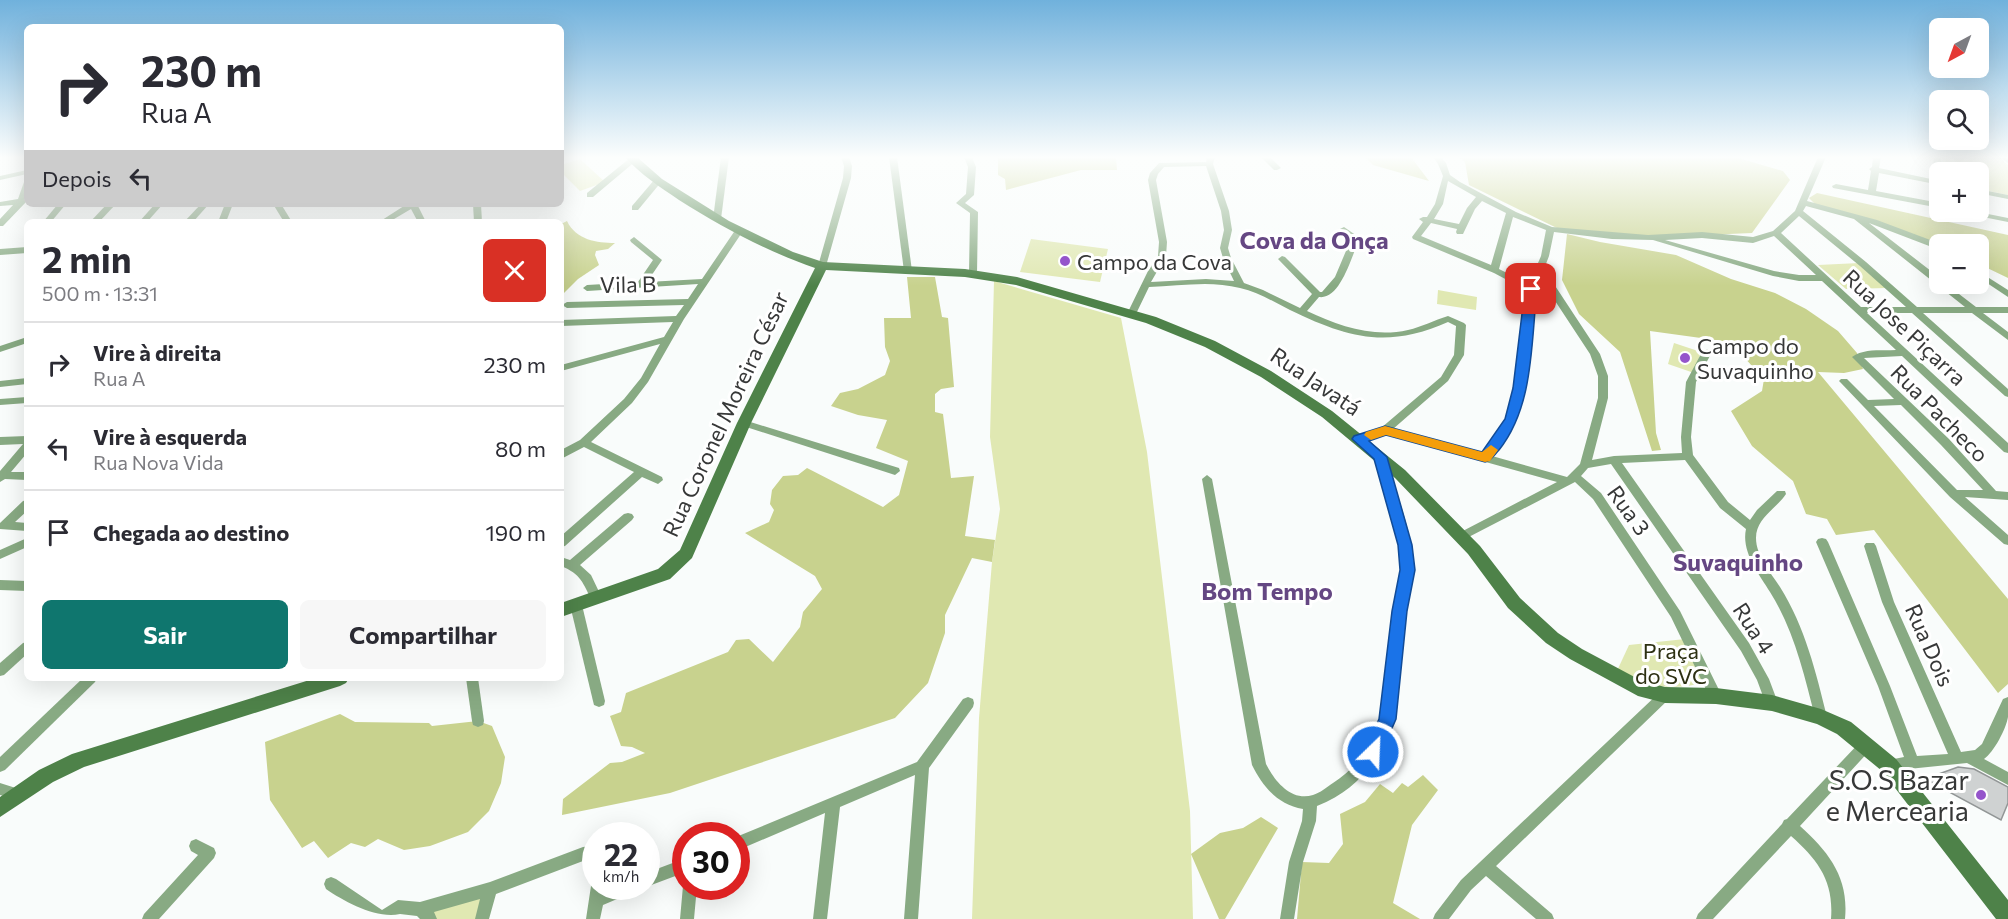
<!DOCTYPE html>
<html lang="pt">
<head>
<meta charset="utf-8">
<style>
  body { margin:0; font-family:Commissioner,sans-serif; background:#f7f7f7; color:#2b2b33; height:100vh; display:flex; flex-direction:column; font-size:22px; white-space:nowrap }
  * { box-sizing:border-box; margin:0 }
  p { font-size:20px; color:#7c7c81 }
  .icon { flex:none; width:33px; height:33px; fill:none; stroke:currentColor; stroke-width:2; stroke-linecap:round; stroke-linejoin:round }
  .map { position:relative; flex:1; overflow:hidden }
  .side { position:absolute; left:24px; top:219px; width:540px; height:462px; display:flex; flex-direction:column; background:#fff; border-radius:9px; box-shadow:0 6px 24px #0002 }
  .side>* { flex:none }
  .hud { position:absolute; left:24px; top:24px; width:540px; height:183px; border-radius:9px; box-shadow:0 6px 24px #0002; background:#fff; color:#2b2b33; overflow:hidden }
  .needle { width:39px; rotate:221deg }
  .buttons { position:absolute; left:1929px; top:18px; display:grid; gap:12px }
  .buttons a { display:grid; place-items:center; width:60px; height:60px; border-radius:9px; background:#fff; box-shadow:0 6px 24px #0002; font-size:30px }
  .speed { position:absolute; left:582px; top:822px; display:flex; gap:12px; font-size:30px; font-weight:700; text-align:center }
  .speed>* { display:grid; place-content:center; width:78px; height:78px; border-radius:50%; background:#fff; box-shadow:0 6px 24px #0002; line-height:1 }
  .speed small { font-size:15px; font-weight:400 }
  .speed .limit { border:9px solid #d22; background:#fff; color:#111 }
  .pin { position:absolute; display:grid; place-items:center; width:51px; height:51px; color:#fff; margin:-26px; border-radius:12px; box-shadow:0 3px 9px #0006 }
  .me { position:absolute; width:66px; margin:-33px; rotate:24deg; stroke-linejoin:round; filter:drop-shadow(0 0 4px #0008) }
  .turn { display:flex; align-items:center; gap:21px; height:126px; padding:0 18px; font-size:27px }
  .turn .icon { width:78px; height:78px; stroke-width:2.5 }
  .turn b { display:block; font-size:42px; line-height:51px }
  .then { display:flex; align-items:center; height:57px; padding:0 18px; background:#0003; gap:12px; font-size:22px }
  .round { display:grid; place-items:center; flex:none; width:63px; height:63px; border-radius:9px; background:#f7f7f7 }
  .summary { display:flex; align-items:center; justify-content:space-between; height:102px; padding:0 18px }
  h1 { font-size:36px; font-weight:700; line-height:45px }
  .button { display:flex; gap:12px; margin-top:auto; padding:12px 18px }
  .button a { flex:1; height:69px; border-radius:9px; background:#0f766e; color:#fff; font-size:24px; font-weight:700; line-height:69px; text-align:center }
  .button a+a { background:#f7f7f7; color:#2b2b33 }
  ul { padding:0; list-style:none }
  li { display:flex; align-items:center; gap:18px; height:84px; padding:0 18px; border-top:2px solid #e1e1e2 }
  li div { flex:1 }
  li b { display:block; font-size:22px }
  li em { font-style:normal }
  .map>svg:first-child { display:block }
</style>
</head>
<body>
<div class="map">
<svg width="2008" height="919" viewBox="0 0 2008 919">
  <rect width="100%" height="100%" fill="#f9fcfb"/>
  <g fill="#e0e8b2">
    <path d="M1943,157H1999L2008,165V195L1979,189L1978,172H1941Z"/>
    <path d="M580,159L605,182L580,191L561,172V165Z"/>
    <path d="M1031,239L1108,249L1100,282L1020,272Z"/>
    <path d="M1859,263L1887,288L1846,289L1818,265Z"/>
    <path d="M994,281L1121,318L1147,452L1190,811L1193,919H972L979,718L992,562L1000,509L990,437Z"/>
    <path d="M1438,290L1477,297L1476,310L1437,304Z"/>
    <path d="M1674,343L1701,352L1694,373L1668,364Z"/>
    <path d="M1685,639L1705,681C1678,693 1642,685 1616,673L1629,645Z"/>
    <path d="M490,889L482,919H432L420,909Z"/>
  </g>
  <g fill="#c8d28e">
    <path d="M998,157H1116L1117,170H1081L1006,190L1005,179L998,175Z"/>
    <path d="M1365,157H1411L1429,181L1373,165Z"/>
    <path d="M1459,157H1735L1783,171L1790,180L1752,233L1659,237L1561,230L1469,185L1465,162Z"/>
    <path d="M1817,193L2008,235V278L1979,264L1978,244H1940L1818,207L1809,198Z"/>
    <path d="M567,221C576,240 597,243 615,243L608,249L596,251L595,255L599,265L578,279L561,296V224Z"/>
    <path d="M1567,234L1600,242L1676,255L1731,279L1775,293L1806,309L1838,331L1857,353L1863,369L1844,373L1818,372L2008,599V684L1998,693L1874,530L1836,535L1827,519L1806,514L1793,481L1752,446L1731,411L1762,391L1764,379L1730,342L1650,331L1656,433L1661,450L1652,451L1620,352L1579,314L1562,280Z"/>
    <path d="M907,277H935L942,317L948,318L954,387L941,389L935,394V412L943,414L951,478L974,476L965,536L995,540L992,562L972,558L945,615V633L928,683L895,718L670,793L562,815L563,799L610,763L622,762L645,753L632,747L621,746L610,716L621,712L626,693L728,652L736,640L749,639L773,662L800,627L803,612L822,589L815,576L745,533L769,522L774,510L770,504L772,490L783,476L798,475L807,468L883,507L899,495L908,461L876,448L887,420L858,415L831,406L840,393L858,389L885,375L890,361L885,347L884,318H911Z"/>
    <path d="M340,714L355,722L429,723L432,726L478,721L492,726L505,757L501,783L489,811L468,832L430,846L404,850L378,839L365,847L351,843L328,858L314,841L302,848L270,800L265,742Z"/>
    <path d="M1423,775L1438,790L1412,825L1393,903L1420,919H1297L1302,862L1329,863L1343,844L1340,814L1365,802L1380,784L1393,793L1402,783L1408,787Z"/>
    <path d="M1261,817L1278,828L1225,919H1219L1191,854L1220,833L1243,828Z"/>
  </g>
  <path fill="#cfd2d2" stroke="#929696" stroke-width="1.5" d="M1958,767L1974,769L2008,787V803L2001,820L1925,779Z"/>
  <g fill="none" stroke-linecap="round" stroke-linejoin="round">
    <g fill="#88aa83" fill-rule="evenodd">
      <path d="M721,157H729L721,219L717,221L713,219Z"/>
      <path d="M841,157H849L852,166L851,178L826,266L822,269L818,266L843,178L844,166Z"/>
      <path d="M889,157H897L912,271L908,274L904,271Z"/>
      <path d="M964,157H972L976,167L974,195L965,203L978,212L977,274L973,277L969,274L970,213L956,203L966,194L968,167Z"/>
      <path d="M1207,157H1215L1213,164L1229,211L1232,230L1228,248L1231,258L1244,283L1263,290L1300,308L1312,294L1278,259L1282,256L1285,257L1320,292H1322L1335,277L1351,239L1340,229L1344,227L1360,238C1352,254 1341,300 1319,297L1307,311C1339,326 1373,338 1408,330C1422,327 1434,320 1448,316L1464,323L1466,325L1464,355L1448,381L1393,429L1482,453L1499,433L1507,419L1514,388L1526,290L1494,273L1413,239L1412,237L1423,222L1419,219L1423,217H1427L1435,204L1443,176L1438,164L1433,157H1441L1446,163L1450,175L1460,182L1516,212L1552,227L1648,235L1702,232L1753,237L1773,231L1795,211L1818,157H1826L1807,201L1877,220L1941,244H1940V249H1937L1869,223L1940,278V284H1946L1976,307H2008V313H1983L2008,332V340L1972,313H1923L2008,389V397L2005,396L1912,313H1867L2008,443V453L2004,452L1902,356L1864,358L1949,439L1996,491L2008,492V500L1965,497L2008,535V545L2004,544L1950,497L1841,383L1839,381L1841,379H1847L1868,400L1894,399L1852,357C1864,348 1882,351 1896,350L1822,281H1799L1773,276L1653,240L1612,239L1554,232L1549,256L1544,269L1600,354L1608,376V398L1592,460L1614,456L1682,453L1681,437L1686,382L1702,352L1707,349L1712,352L1696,382L1691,437L1693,455L1728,502L1750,520L1757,510L1777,491H1785L1786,494C1776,509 1756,518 1756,538C1756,556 1771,573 1780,587C1805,627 1816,672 1827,717L1826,721L1821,723L1816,721L1815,717C1804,674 1794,630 1770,592C1759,574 1741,552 1746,529L1720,508L1685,460L1622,463L1749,643L1769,679L1778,703L1777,707L1772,709L1767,707L1757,680L1741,651L1611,464L1588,468L1581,476L1601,493L1680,611L1722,696L1721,700L1716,701L1711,700L1671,617L1593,499L1575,482L1461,541L1457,540L1455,537L1457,534L1557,482L1385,434L1359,443L1355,442L1354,439L1355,436L1381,428L1441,377L1454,355L1456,326L1448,322C1387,349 1348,338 1290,310C1274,302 1258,292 1240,288C1210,280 1179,286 1149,287L1135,316H1129L1127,314L1148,271L1158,256L1159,242L1148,180L1150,173L1159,163L1206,162ZM1206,166L1221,211L1224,230L1220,248L1223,258L1234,281L1206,279L1151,282L1166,256L1167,242L1156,180L1158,174L1164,167ZM1448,181L1476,197L1467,208L1459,224L1434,219L1443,204ZM1482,201L1506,213L1491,265L1421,236L1431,223L1457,229L1456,232L1457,234H1463L1475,209ZM1806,206L1854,219L1965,307H1917L1866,262L1803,211ZM1799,216L1860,266L1906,307H1861L1781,233ZM1513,217L1546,230L1541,256L1529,284L1499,269ZM1774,236L1816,275H1799L1774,271L1665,240L1702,238L1753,243ZM1540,278L1590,354L1598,376V398L1580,464L1567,477L1492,456L1507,438L1517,419L1524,388L1535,289ZM1901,405L1941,445L1983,490H1957L1874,406Z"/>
      <path d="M1261,157H1270L1281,168L1277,170H1274Z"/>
      <path d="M1873,157H1881L1879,168L1931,179L1934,157H1942L1938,180L1940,185L1879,173L1876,191L1940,203V208L1833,188L1832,186L1836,184L1868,190L1871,171L1869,169L1872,167Z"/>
      <path d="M2000,157H2008V163Z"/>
      <path d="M630,158L637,160L593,197H587V193Z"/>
      <path d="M27,170V174L0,180V176Z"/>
      <path d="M655,179H658L662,181L638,210H632V206Z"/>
      <path d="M24,182H27L26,199L27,201L3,226H0V219L13,205L0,206V202L18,199Z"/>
      <path d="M1978,189L2008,195V199L1978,193Z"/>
      <path d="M58,204H66L51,222H43Z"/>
      <path d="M107,204H116L99,222H90Z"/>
      <path d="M155,204H163L147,222H139Z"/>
      <path d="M201,204H209L193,222H184Z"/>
      <path d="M225,204H233L226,222H218Z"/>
      <path d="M273,204H281L292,222H284Z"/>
      <path d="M407,204H417L426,222H418L411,209L389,222H379Z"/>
      <path d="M473,204H481L482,222H474Z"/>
      <path d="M1964,212H1978L2008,218V222L1968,214Z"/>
      <path d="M739,228L743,231L684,319L648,382L632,403L591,442L662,477L663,480L658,484L642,477L565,546L561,547V536L634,472L584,447L561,459V450L580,440L624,399L641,378L660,344L561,371V365L664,337L673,322L561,326V320L676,316L684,305L567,308L562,305L567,302L688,299L698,284L587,291L583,288L587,285L638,282L653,260L631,242L630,240L634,237L662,260L647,282L702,279L736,229Z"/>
      <path d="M27,247V253L0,255V249Z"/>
      <path d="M1978,271L2008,290V297L1978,277Z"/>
      <path d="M27,337V343L0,352V346Z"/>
      <path d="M27,378V384L0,387V381Z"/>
      <path d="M27,397V403L0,405V399Z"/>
      <path d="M744,420L899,468L900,471L895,475L740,425L739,423Z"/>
      <path d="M27,436V453L11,472H27V480L5,479L0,482V471L23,444L0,445V437Z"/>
      <path d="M1380,453L1385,457C1394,488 1409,521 1412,554C1413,575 1406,596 1405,617C1399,691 1398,774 1317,806L1316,821L1303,862L1294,919H1280L1289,862L1302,821L1303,809C1278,805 1263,787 1252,765L1202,479L1207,475L1212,479L1266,764C1274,780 1291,802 1313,795C1320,793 1327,787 1333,783C1347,774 1360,761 1369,746C1376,734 1379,720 1383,706L1387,683L1393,613L1400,571V554L1394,523L1375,457Z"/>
      <path d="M27,500V511L15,522L27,523V531L0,529V523L23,501Z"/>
      <path d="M628,513L632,514L634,517L632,520L580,565L591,575L602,598L600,601L596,603L592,601C583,583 581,574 561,566V557L570,560L624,514Z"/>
      <path d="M27,538V547L0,559V550Z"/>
      <path d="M1822,538L1826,539L1828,542L1890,686L1917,756L1948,754L1882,602L1864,546L1866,543H1874L1876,546L1894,602L1961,752L1975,750L1982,744L2003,699L2008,697C2008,704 2008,711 2008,717C2006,729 1994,752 1984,759L2008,772V785L1967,763L1889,771L1884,769L1882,765L1884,761L1904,757L1878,686L1816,542L1818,539Z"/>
      <path d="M0,580L27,581V591L0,590Z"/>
      <path d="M576,600L580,602L582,605L605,701L604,705L599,707L594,705L593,701L570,605L572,602Z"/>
      <path d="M27,642V654L4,675L0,676V663L23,643Z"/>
      <path d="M83,678H97L95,682L5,770L0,772V757Z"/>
      <path d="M466,678H478L484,721L483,725L478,727L473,725L472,721Z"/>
      <path d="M1665,690L1669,691L1671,695L1669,699L1496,866L1552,914L1554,919H1536L1486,876L1471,890L1449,919H1433L1435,914L1461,880L1661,691Z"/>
      <path d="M968,697L973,699L974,703L973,707L929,768L918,919H904L915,775L840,807L827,919H813L825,813L736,851V837L917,762L963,699Z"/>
      <path d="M1867,738L1872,740L1874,744L1872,748L1800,826C1829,852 1849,878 1845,919H1831C1834,881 1818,860 1791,836L1713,919H1696L1698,914L1782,824L1784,820L1787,819L1862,740Z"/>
      <path d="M0,783L22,790L24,794L22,798L17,800L0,795Z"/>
      <path d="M196,839L214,848L216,853L214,858L159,919H142L144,914L198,855L191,851L189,846L191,841Z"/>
      <path d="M596,845V859L583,861L496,894L489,919H475L480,899L434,912L437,919H420L417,916L400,914C376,919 345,902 326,889L324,884L326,879L331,877L336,879L382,910L398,900L420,902L490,882L583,847Z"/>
      <path d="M686,858V872L646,887L645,886H646V873Z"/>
      <path d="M596,880V886H605V889L612,886H638L636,891L603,905L600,919H586L591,886L593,881Z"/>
      <path d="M685,881L686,886H697L694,919H680L683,886Z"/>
    </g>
    <g fill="#4e8249" fill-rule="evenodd">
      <path d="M625,157H637L662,179L729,221L793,252L823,262L965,269L1017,277L1156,317L1215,341L1271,371L1332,411L1405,470L1480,546L1520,598L1558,633L1582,649L1642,681L1665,687L1716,688L1772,695L1821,709L1851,722L1896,759L2008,900V919H1996L1882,771L1837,734L1817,724L1772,711L1716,704L1665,703L1638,696L1570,659L1546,643L1508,608L1468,554L1395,478L1322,417L1261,377L1205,347L1146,323L1016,285L965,277L826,270L751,423L692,558L670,579L561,617V603L658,569L680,550L737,423L815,268C766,251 722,227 679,200C660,187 640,174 625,157Z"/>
      <path d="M316,678H349L346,683L340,686L84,767L53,782L0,817V797L39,770L72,754Z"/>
    </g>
  </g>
  <linearGradient id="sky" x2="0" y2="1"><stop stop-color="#70b1dc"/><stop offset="0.55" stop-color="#fcfefd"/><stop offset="1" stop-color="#fcfefd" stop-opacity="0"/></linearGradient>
  <rect width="2008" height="286" fill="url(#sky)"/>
  <path fill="#1a73e8" stroke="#114b97" stroke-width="1.5" d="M1531,285L1537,289C1531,343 1534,406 1499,450C1494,455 1492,460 1485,462L1386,435L1369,441L1387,457L1412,545L1415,570L1407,611L1396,719L1379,758L1373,760L1367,758L1364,752L1379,719L1392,611L1400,570L1398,545L1374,459L1352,439L1354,436L1385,426L1482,452L1505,419L1513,388L1525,289Z"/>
  <path fill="#f59e0b" d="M1385,426L1482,452L1491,445L1498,450L1490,461L1485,462L1386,435L1371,440L1364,435L1366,432Z"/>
  <g fill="#9555cb" stroke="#fff" stroke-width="2">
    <circle cx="1065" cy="261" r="6"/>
    <circle cx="1685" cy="358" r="6"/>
    <circle cx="1981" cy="795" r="6"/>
  </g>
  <g text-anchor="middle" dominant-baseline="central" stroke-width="6" stroke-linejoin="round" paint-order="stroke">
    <g font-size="22" fill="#373838" stroke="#fff" text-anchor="start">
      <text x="1077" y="261">Campo da Cova</text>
      <text x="1697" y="345">Campo do<tspan x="1697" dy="25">Suvaquinho</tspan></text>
    </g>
    <g font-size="22" fill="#373838" stroke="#fff">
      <text transform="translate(628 284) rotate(-1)">Vila B</text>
      <text transform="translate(1905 327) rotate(43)">Rua Jose Piçarra</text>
      <text transform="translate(1316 381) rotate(34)">Rua Javatá</text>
      <text transform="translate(1940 413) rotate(45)">Rua Pacheco</text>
      <text transform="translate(725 414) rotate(-65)">Rua Coronel Moreira César</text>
      <text transform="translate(1629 510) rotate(54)">Rua 3</text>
      <text transform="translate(1754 628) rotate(57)">Rua 4</text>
      <text transform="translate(1930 645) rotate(66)">Rua Dois</text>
    </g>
    <g font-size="22" fill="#2d3012" stroke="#fff">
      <text x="1671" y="650">Praça<tspan x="1671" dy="25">do SVC</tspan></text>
    </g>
    <g font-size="24" font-weight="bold" fill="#654783" stroke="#fff">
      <text x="1314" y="239">Cova da Onça</text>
      <text x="1738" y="561">Suvaquinho</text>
      <text x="1267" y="590">Bom Tempo</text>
    </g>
    <g font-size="27" fill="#373838" stroke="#fff" text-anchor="end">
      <text x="1969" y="779">S.O.S Bazar<tspan x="1969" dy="31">e Mercearia</tspan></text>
    </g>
  </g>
</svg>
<div class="buttons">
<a><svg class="needle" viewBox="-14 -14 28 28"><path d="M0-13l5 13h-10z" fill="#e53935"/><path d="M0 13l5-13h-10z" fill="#7c7c81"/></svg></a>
<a><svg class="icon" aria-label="search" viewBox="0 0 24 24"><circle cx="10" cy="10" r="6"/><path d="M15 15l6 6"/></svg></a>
<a>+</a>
<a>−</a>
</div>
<div class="speed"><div>22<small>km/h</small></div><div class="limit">30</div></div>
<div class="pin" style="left:1531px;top:289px;background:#d93025"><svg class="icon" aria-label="arrive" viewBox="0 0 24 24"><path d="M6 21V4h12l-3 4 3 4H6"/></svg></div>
<svg class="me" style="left:1373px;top:752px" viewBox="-20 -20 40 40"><circle r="17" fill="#1a73e8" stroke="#fff" stroke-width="3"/><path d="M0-11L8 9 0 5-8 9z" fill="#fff"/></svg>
<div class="hud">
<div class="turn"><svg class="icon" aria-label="right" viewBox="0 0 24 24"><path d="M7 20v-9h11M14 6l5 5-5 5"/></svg><div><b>230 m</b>Rua A</div></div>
<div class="then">Depois<svg class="icon" aria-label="left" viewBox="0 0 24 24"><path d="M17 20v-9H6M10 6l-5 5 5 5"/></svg></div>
</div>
<section class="side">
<div class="summary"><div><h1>2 min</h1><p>500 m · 13:31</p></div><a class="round" style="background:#d93025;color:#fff"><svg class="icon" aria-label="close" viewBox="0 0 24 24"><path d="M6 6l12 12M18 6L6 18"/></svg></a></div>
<ul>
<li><svg class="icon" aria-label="right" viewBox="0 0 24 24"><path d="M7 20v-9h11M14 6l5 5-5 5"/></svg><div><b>Vire à direita</b><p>Rua A</p></div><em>230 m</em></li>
<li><svg class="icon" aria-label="left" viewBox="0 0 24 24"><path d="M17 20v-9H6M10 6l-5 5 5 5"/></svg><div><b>Vire à esquerda</b><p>Rua Nova Vida</p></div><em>80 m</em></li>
<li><svg class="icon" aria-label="arrive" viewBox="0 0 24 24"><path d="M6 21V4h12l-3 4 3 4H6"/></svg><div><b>Chegada ao destino</b></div><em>190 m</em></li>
</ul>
<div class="button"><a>Sair</a><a>Compartilhar</a></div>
</section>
</div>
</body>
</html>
